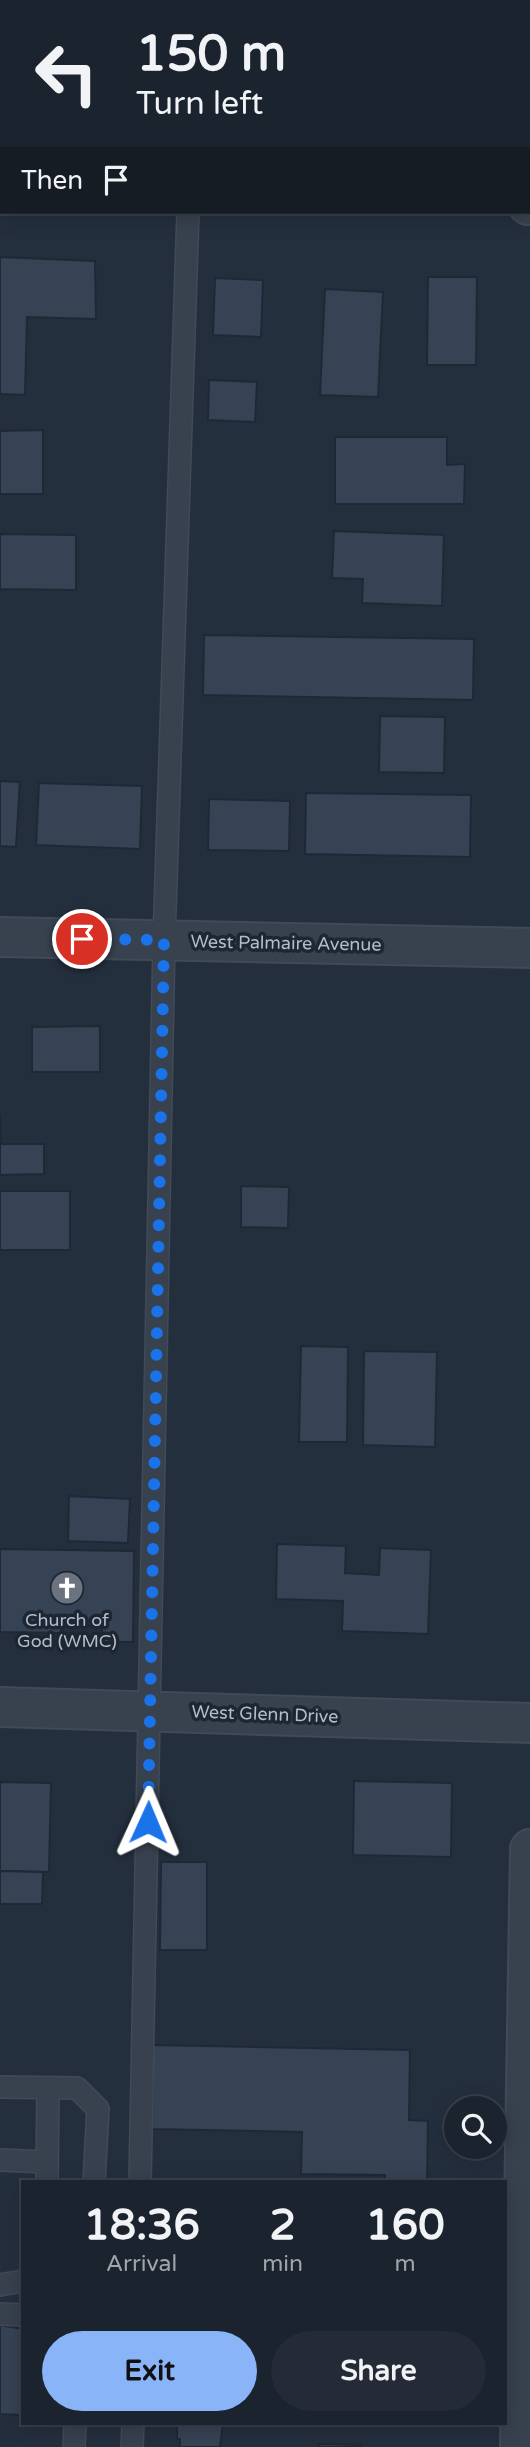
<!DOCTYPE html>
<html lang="en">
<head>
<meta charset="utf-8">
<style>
  body { margin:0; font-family:"Varela Round",sans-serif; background:#242b36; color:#f1f3f6; height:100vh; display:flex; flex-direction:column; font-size:26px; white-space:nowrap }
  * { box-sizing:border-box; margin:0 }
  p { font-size:23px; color:#a0a4aa }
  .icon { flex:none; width:38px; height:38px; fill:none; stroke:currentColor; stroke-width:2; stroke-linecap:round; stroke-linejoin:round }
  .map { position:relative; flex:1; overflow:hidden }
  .side { position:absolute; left:21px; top:2180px; width:486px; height:245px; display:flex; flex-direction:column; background:#1b232e; border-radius:0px; box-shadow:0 4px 18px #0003,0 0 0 2px #39404a }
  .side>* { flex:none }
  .guide { position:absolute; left:0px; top:0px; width:530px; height:214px; box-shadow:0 4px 18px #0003,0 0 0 2px #39404a; background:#1b232e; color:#f1f3f6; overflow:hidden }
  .fabs { position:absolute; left:444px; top:2096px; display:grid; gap:14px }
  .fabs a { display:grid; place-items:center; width:63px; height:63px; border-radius:50%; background:#1b232e; box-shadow:0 4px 18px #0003,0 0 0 2px #39404a; font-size:35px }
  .pin { position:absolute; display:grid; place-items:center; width:60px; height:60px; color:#fff; margin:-30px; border:4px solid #fff; border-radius:50%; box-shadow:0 2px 7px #0007 }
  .me { position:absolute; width:77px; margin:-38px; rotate:1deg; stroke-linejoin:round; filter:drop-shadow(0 0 5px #0008) }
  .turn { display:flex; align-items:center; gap:24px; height:147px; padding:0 21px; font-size:32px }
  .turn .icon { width:91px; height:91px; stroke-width:2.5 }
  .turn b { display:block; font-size:49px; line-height:60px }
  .then { display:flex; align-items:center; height:66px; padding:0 21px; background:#0003; gap:14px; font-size:26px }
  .eta { display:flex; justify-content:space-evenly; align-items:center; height:119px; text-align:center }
  .eta b { font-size:42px; font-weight:800; line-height:49px }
  .primary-button { display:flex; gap:14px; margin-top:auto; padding:14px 21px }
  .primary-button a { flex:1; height:80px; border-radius:42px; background:#8ab4f8; color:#111; font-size:28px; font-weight:800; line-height:80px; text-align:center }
  .primary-button a+a { background:#242b36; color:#f1f3f6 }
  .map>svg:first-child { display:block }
</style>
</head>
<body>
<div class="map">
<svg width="530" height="2447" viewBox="0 0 530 2447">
  <rect width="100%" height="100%" fill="#242f3e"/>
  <g fill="#364354" stroke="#1f2835" stroke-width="2">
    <rect x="121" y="0" width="51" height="2"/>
    <path d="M0,257L95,261L96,319L27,317L25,395L0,394Z"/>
    <path d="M428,277H477L476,365H427Z"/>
    <path d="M215,278L263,280L261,337L213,335Z"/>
    <path d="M325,289L383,292L378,397L320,395Z"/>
    <path d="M209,380L257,382L255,422L208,420Z"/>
    <path d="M43,430V494H0V431Z"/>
    <path d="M335,437H447V465L465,464L464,504H335Z"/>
    <path d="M334,531L444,535L442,606L362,603L363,579L332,578Z"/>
    <path d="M0,534L76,535V590L0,589Z"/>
    <path d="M204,635L474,639L473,700L203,695Z"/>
    <path d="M380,716L445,717L444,773L379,772Z"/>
    <path d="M0,781L20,782L16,847L0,846Z"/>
    <path d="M39,783L142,786L140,849L36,845Z"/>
    <path d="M306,793L471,795L470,857L305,854Z"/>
    <path d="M209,799L290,801L289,851L208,850Z"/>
    <path d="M100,1026V1072H32V1027Z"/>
    <path d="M0,1114L1,1144H44V1174L0,1175Z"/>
    <path d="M241,1186L289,1187L288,1228L241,1227Z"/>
    <rect x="0" y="1191" width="70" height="59"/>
    <path d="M301,1346L348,1347L347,1442H299Z"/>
    <path d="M364,1351L437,1352L435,1447L363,1445Z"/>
    <path d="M69,1496L130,1499L128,1543L68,1541Z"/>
    <path d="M277,1544L346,1546L345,1573L379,1575L380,1548L431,1550L428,1634L342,1631L343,1601L276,1599Z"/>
    <path d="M0,1549L134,1551L133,1642H102V1626L61,1625V1633L0,1632Z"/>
    <path d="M354,1781L452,1783L451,1857L353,1855Z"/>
    <path d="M0,1782L51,1783L49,1872L0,1871Z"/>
    <path d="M161,1862H207V1950H160Z"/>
    <path d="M0,1871L43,1872L42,1904H0Z"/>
    <path d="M153,2045L410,2050L409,2120L428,2121L427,2182L385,2181V2175L301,2174L302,2132L152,2129Z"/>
    <path d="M0,2325L23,2329V2415L0,2414Z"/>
    <path d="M177,2424H223L220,2447H180V2439H177Z"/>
    <path d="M319,2444L361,2445V2447H319Z"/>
  </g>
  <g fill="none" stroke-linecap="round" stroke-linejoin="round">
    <defs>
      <g id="service">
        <path d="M0,2087L77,2088L98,2109L94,2182"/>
        <path d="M0,2160L47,2162"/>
        <path d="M47,2182L48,2088"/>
        <path d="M140,2182L164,940L188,212"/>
        <path d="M0,2285L23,2281"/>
        <path d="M0,2314L23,2315"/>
        <path d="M74,2447L75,2424"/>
        <path d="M132,2447L133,2424"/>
      </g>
      <g id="minor">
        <path d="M0,937L530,948"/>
        <path d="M0,1707L530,1723"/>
      </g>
      <g id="tertiary">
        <path d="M0,187H2"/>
        <path d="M528,205H530"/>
        <path d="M520,2447L530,1849"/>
      </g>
    </defs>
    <use href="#service" stroke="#414a57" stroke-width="24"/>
    <use href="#minor" stroke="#414a57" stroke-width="42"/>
    <use href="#tertiary" stroke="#414a57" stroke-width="42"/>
    <use href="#service" stroke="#38414e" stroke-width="21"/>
    <use href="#minor" stroke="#38414e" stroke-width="38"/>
    <use href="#tertiary" stroke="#38414e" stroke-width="38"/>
  </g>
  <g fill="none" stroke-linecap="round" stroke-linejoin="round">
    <path stroke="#1a73e8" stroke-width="12" stroke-dasharray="0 21.6" d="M82,939L164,940L148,1822"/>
  </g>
  <defs>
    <symbol id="church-disc" viewBox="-11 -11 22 22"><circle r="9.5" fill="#6b7280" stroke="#1d2633"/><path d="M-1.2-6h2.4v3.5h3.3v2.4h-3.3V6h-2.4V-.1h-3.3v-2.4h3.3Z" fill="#fff"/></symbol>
  </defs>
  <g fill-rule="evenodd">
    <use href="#church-disc" x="48" y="1569" width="38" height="38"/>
  </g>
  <g text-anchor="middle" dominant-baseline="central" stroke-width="7" stroke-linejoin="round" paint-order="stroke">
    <g font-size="18" fill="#b4bcc9" stroke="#1d2633">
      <text transform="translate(286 943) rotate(1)">West Palmaire Avenue</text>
      <text transform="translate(265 1714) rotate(2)">West Glenn Drive</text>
    </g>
    <g font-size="18" fill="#b4bcc9" stroke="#1d2633">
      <text x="67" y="1620">Church of<tspan x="67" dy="21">God (WMC)</tspan></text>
    </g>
  </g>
</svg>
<div class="fabs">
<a><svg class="icon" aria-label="search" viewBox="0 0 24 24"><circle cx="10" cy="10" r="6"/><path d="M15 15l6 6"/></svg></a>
</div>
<div class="pin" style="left:82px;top:939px;background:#d93025"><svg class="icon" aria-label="arrive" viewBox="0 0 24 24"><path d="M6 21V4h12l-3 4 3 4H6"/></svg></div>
<svg class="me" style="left:148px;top:1822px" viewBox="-20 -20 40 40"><path d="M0-17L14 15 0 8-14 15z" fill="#1a73e8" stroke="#fff" stroke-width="4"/></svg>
<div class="guide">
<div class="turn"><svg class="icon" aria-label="left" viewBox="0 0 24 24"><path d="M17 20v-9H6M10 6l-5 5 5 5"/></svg><div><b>150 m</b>Turn left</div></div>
<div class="then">Then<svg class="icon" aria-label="arrive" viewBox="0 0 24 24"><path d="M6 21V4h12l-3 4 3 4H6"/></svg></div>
</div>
<section class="side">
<div class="eta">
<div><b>18:36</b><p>Arrival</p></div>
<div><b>2</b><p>min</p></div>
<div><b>160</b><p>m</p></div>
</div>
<div class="primary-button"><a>Exit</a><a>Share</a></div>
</section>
</div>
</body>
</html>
